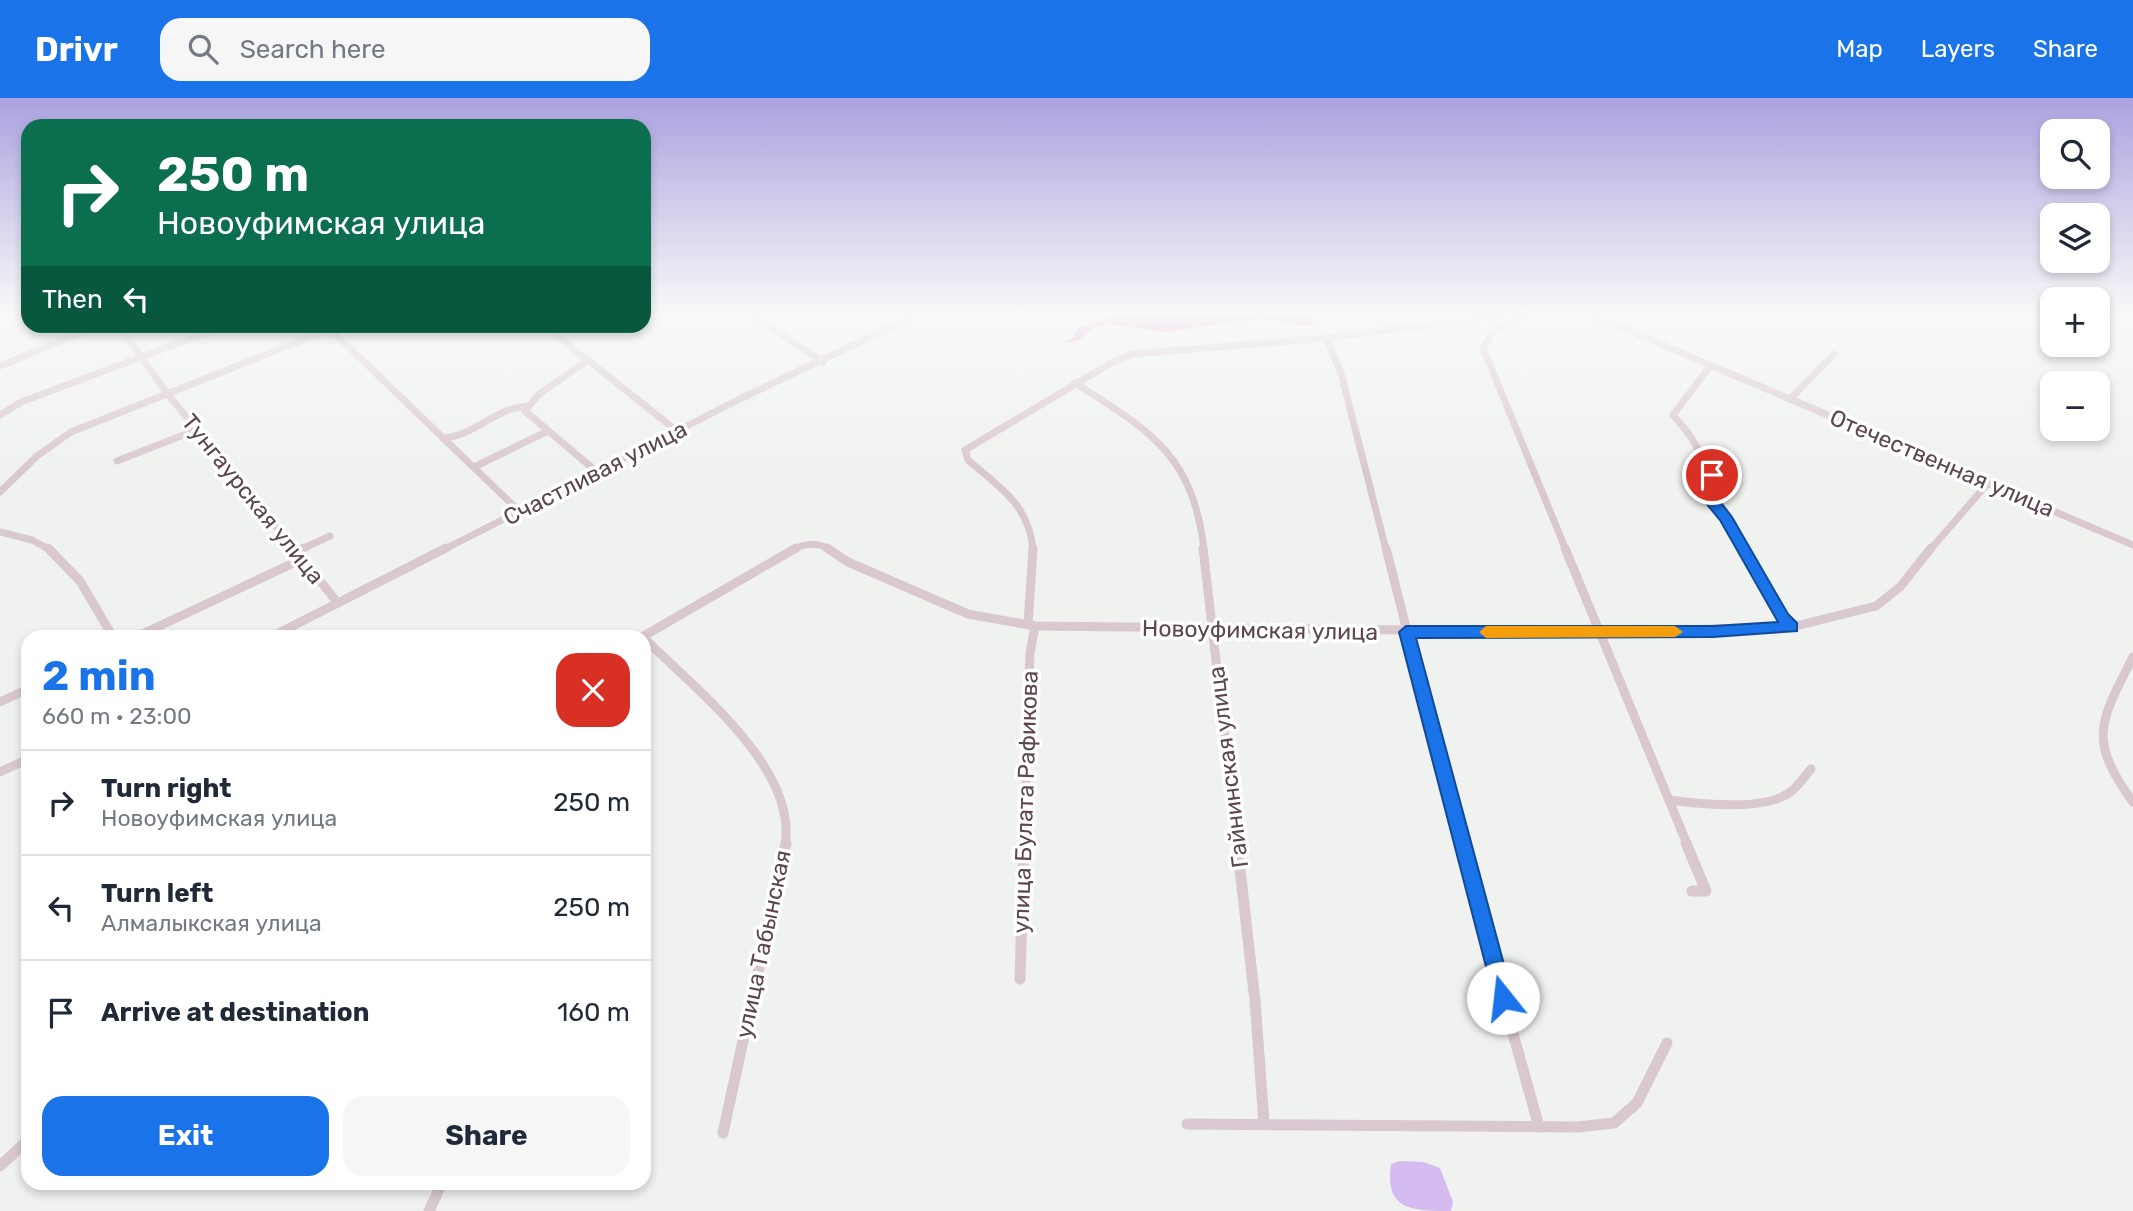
<!DOCTYPE html>
<html lang="en">
<head>
<meta charset="utf-8">
<style>
  body { margin:0; font-family:Rubik,sans-serif; background:#f6f6f7; color:#1f2937; height:100vh; display:flex; flex-direction:column; font-size:26px; white-space:nowrap }
  * { box-sizing:border-box; margin:0 }
  p { font-size:23px; color:#747a83 }
  .icon { flex:none; width:38px; height:38px; fill:none; stroke:currentColor; stroke-width:2; stroke-linecap:round; stroke-linejoin:round }
  .map { position:relative; flex:1; overflow:hidden }
  .sheet { position:absolute; left:21px; top:532px; width:630px; height:560px; display:flex; flex-direction:column; background:#fff; border-radius:21px; box-shadow:0 4px 10px #0003 }
  .sheet>* { flex:none }
  .top-card { position:absolute; left:21px; top:21px; width:630px; height:214px; border-radius:21px; box-shadow:0 4px 10px #0003; background:#0b6e4f; color:#fff; overflow:hidden }
  .buttons { position:absolute; left:2040px; top:21px; display:grid; gap:14px }
  .buttons a { display:grid; place-items:center; width:70px; height:70px; border-radius:14px; background:#fff; box-shadow:0 4px 10px #0003; font-size:35px }
  .pin { position:absolute; display:grid; place-items:center; width:60px; height:60px; color:#fff; margin:-30px; border:4px solid #fff; border-radius:50%; box-shadow:0 2px 7px #0007 }
  .me { position:absolute; width:77px; margin:-38px; rotate:344deg; stroke-linejoin:round; filter:drop-shadow(0 0 5px #0008) }
  .turn { display:flex; align-items:center; gap:24px; height:147px; padding:0 21px; font-size:32px }
  .turn .icon { width:91px; height:91px; stroke-width:2.5 }
  .turn b { display:block; font-size:49px; line-height:60px }
  .then { display:flex; align-items:center; height:66px; padding:0 21px; background:#0003; gap:14px; font-size:26px }
  .round { display:grid; place-items:center; flex:none; width:74px; height:74px; border-radius:21px; background:#f6f6f7 }
  .head { display:flex; align-items:center; justify-content:space-between; height:119px; padding:0 21px }
  h1 { font-size:42px; font-weight:700; line-height:52px; color:#1a73e8 }
  .cta { display:flex; gap:14px; margin-top:auto; padding:14px 21px }
  .cta a { flex:1; height:80px; border-radius:21px; background:#1a73e8; color:#fff; font-size:28px; font-weight:700; line-height:80px; text-align:center }
  .cta a+a { background:#f6f6f7; color:#1f2937 }
  ul { padding:0; list-style:none }
  li { display:flex; align-items:center; gap:21px; height:105px; padding:0 21px; border-top:2px solid #e0e1e3 }
  li div { flex:1 }
  li b { display:block; font-size:26px }
  li em { font-style:normal }
  header { display:flex; align-items:center; gap:42px; box-sizing:border-box; height:98px; padding:0 35px; background:#1a73e8; color:#fff }
  header strong { font-size:33px }
  nav { display:flex; gap:38px; margin-inline-start:auto; font-size:24px }
  .search { width:490px; height:63px; background:#f6f6f7; display:flex; align-items:center; gap:18px; box-sizing:border-box; padding:0 24px; border-radius:21px; color:#747a83; font-size:26px }
  .map>svg:first-child { display:block }
</style>
</head>
<body>
<header>
<strong>Drivr</strong>
<div class="search"><svg class="icon" aria-label="search" viewBox="0 0 24 24"><circle cx="10" cy="10" r="6"/><path d="M15 15l6 6"/></svg>Search here</div>
<nav><a>Map</a><a>Layers</a><a>Share</a></nav>
</header>
<div class="map">
<svg width="2133" height="1113" viewBox="0 0 2133 1113">
  <rect width="100%" height="100%" fill="#eff2ef"/>
  <path fill="#d4bcf1" d="M1400,1063L1423,1064L1440,1070L1453,1104L1451,1113C1413,1113 1384,1113 1391,1066Z"/>
  <path fill="#ef88d2" d="M1176,215H1307L1314,226L1302,228L1263,220L1166,234L1109,226L1095,229L1079,242L1062,246L1074,239L1077,231L1119,216L1164,218Z"/>
  <g fill="none" stroke-linecap="round" stroke-linejoin="round">
    <g stroke="#dac8d0" stroke-width="7">
      <path d="M750,215L823,264"/>
      <path d="M1529,215L1495,232L1483,250L1566,452"/>
      <path d="M1575,215L1595,218L2133,447"/>
      <path d="M119,228L166,294L295,452"/>
      <path d="M545,228L677,333"/>
      <path d="M330,231L520,414"/>
      <path d="M1326,240L1341,275L1386,452"/>
      <path d="M588,262L538,297L525,313L597,374"/>
      <path d="M1711,267L1673,317L1689,336L1712,374L1709,396L1712,404L1725,419L1744,452"/>
      <path d="M0,268L97,228"/>
      <path d="M1075,285C1150,333 1193,356 1204,452"/>
      <path d="M1790,301L1834,256"/>
      <path d="M0,317L21,304L224,228"/>
      <path d="M443,340C475,338 496,309 528,308"/>
      <path d="M117,363L196,332"/>
      <path d="M474,369L548,333"/>
      <path d="M0,394L37,358L71,334L338,228"/>
      <path d="M0,434L32,442L50,452"/>
      <path d="M300,452L330,438"/>
      <path d="M443,452L740,301L920,215"/>
      <path d="M793,452C804,445 818,444 830,452"/>
      <path d="M1033,452C1029,406 1000,390 968,362L965,352L1111,265L1132,256L1326,240L1522,215"/>
      <path d="M1930,452L1988,385"/>
    </g>
    <g stroke="#dac8d0" stroke-width="9">
      <path d="M48,450L80,483L113,539"/>
      <path d="M293,450L338,505"/>
      <path d="M827,450L848,464L968,516L1035,528L1600,534L1792,529L1876,508L1900,489L1931,450"/>
      <path d="M1203,450L1237,746"/>
      <path d="M1386,450L1461,746"/>
      <path d="M1565,450L1687,746"/>
      <path d="M1743,450L1783,520L1792,529"/>
      <path d="M296,454L304,450"/>
      <path d="M1028,527L1033,450"/>
      <path d="M136,539L302,461"/>
      <path d="M271,539L446,450"/>
      <path d="M642,539L796,450"/>
      <path d="M644,540C693,589 798,670 785,746"/>
      <path d="M2133,559C2100,624 2087,641 2133,704"/>
      <path d="M0,604L28,591"/>
      <path d="M0,674L28,661"/>
      <path d="M1669,702C1699,706 1763,713 1789,695C1798,689 1804,679 1811,671"/>
      <path d="M1024,746L1030,555L1035,528"/>
    </g>
    <g stroke="#dac8d0" stroke-width="11">
      <path d="M1237,745L1255,903L1264,1025"/>
      <path d="M1460,745L1539,1029"/>
      <path d="M1686,745L1706,793H1692"/>
      <path d="M1020,881L1024,745"/>
      <path d="M1187,1026L1578,1029L1614,1025L1637,1005L1667,945"/>
      <path d="M723,1035L786,745"/>
      <path d="M0,1068L28,1042"/>
      <path d="M429,1113L442,1085"/>
    </g>
  </g>
  <linearGradient id="sky" x2="0" y2="1"><stop stop-color="#aba2df"/><stop offset="0.58" stop-color="#f8f9f8"/><stop offset="1" stop-color="#f8f9f8" stop-opacity="0"/></linearGradient>
  <rect width="2133" height="371" fill="url(#sky)"/>
  <path fill="#1a73e8" stroke="#114b97" stroke-width="2" d="M1712,373L1719,377V402L1732,419L1788,516L1797,525V533L1713,539L1416,540L1513,900L1510,907L1503,910L1496,907L1399,534L1406,528H1713L1778,524L1720,422L1705,404L1702,396L1705,377Z"/>
  <path fill="#f59e0b" d="M1486,528H1675L1683,534L1675,539L1486,540L1479,534Z"/>
  <g text-anchor="middle" dominant-baseline="central" stroke-width="7" stroke-linejoin="round" paint-order="stroke">
    <g font-size="23" fill="#5d4651" stroke="#fff">
      <text transform="translate(1942 365) rotate(23)">Отечественная улица</text>
      <text transform="translate(595 375) rotate(-27)">Счастливая улица</text>
      <text transform="translate(253 401) rotate(51)">Тунгаурская улица</text>
      <text transform="translate(1260 532) rotate(1)">Новоуфимская улица</text>
      <text transform="translate(1228 669) rotate(-97)">Гайнинская улица</text>
      <text transform="translate(1025 704) rotate(-88)">улица Булата Рафикова</text>
      <text transform="translate(763 846) rotate(-78)">улица Табынская</text>
    </g>
  </g>
</svg>
<div class="buttons">
<a><svg class="icon" aria-label="search" viewBox="0 0 24 24"><circle cx="10" cy="10" r="6"/><path d="M15 15l6 6"/></svg></a>
<a><svg class="icon" aria-label="layers" viewBox="0 0 24 24"><path d="M12 4l9 5-9 5-9-5zM3 14l9 5 9-5"/></svg></a>
<a>+</a>
<a>−</a>
</div>
<div class="pin" style="left:1712px;top:377px;background:#d93025"><svg class="icon" aria-label="arrive" viewBox="0 0 24 24"><path d="M6 21V4h12l-3 4 3 4H6"/></svg></div>
<svg class="me" style="left:1503px;top:900px" viewBox="-20 -20 40 40"><circle r="19" fill="#fff"/><path d="M0-13L10 11 0 6-10 11z" fill="#1a73e8"/></svg>
<div class="top-card">
<div class="turn"><svg class="icon" aria-label="right" viewBox="0 0 24 24"><path d="M7 20v-9h11M14 6l5 5-5 5"/></svg><div><b>250 m</b>Новоуфимская улица</div></div>
<div class="then">Then<svg class="icon" aria-label="left" viewBox="0 0 24 24"><path d="M17 20v-9H6M10 6l-5 5 5 5"/></svg></div>
</div>
<section class="sheet">
<div class="head"><div><h1>2 min</h1><p>660 m · 23:00</p></div><a class="round" style="background:#d93025;color:#fff"><svg class="icon" aria-label="close" viewBox="0 0 24 24"><path d="M6 6l12 12M18 6L6 18"/></svg></a></div>
<ul>
<li><svg class="icon" aria-label="right" viewBox="0 0 24 24"><path d="M7 20v-9h11M14 6l5 5-5 5"/></svg><div><b>Turn right</b><p>Новоуфимская улица</p></div><em>250 m</em></li>
<li><svg class="icon" aria-label="left" viewBox="0 0 24 24"><path d="M17 20v-9H6M10 6l-5 5 5 5"/></svg><div><b>Turn left</b><p>Алмалыкская улица</p></div><em>250 m</em></li>
<li><svg class="icon" aria-label="arrive" viewBox="0 0 24 24"><path d="M6 21V4h12l-3 4 3 4H6"/></svg><div><b>Arrive at destination</b></div><em>160 m</em></li>
</ul>
<div class="cta"><a>Exit</a><a>Share</a></div>
</section>
</div>
</body>
</html>
